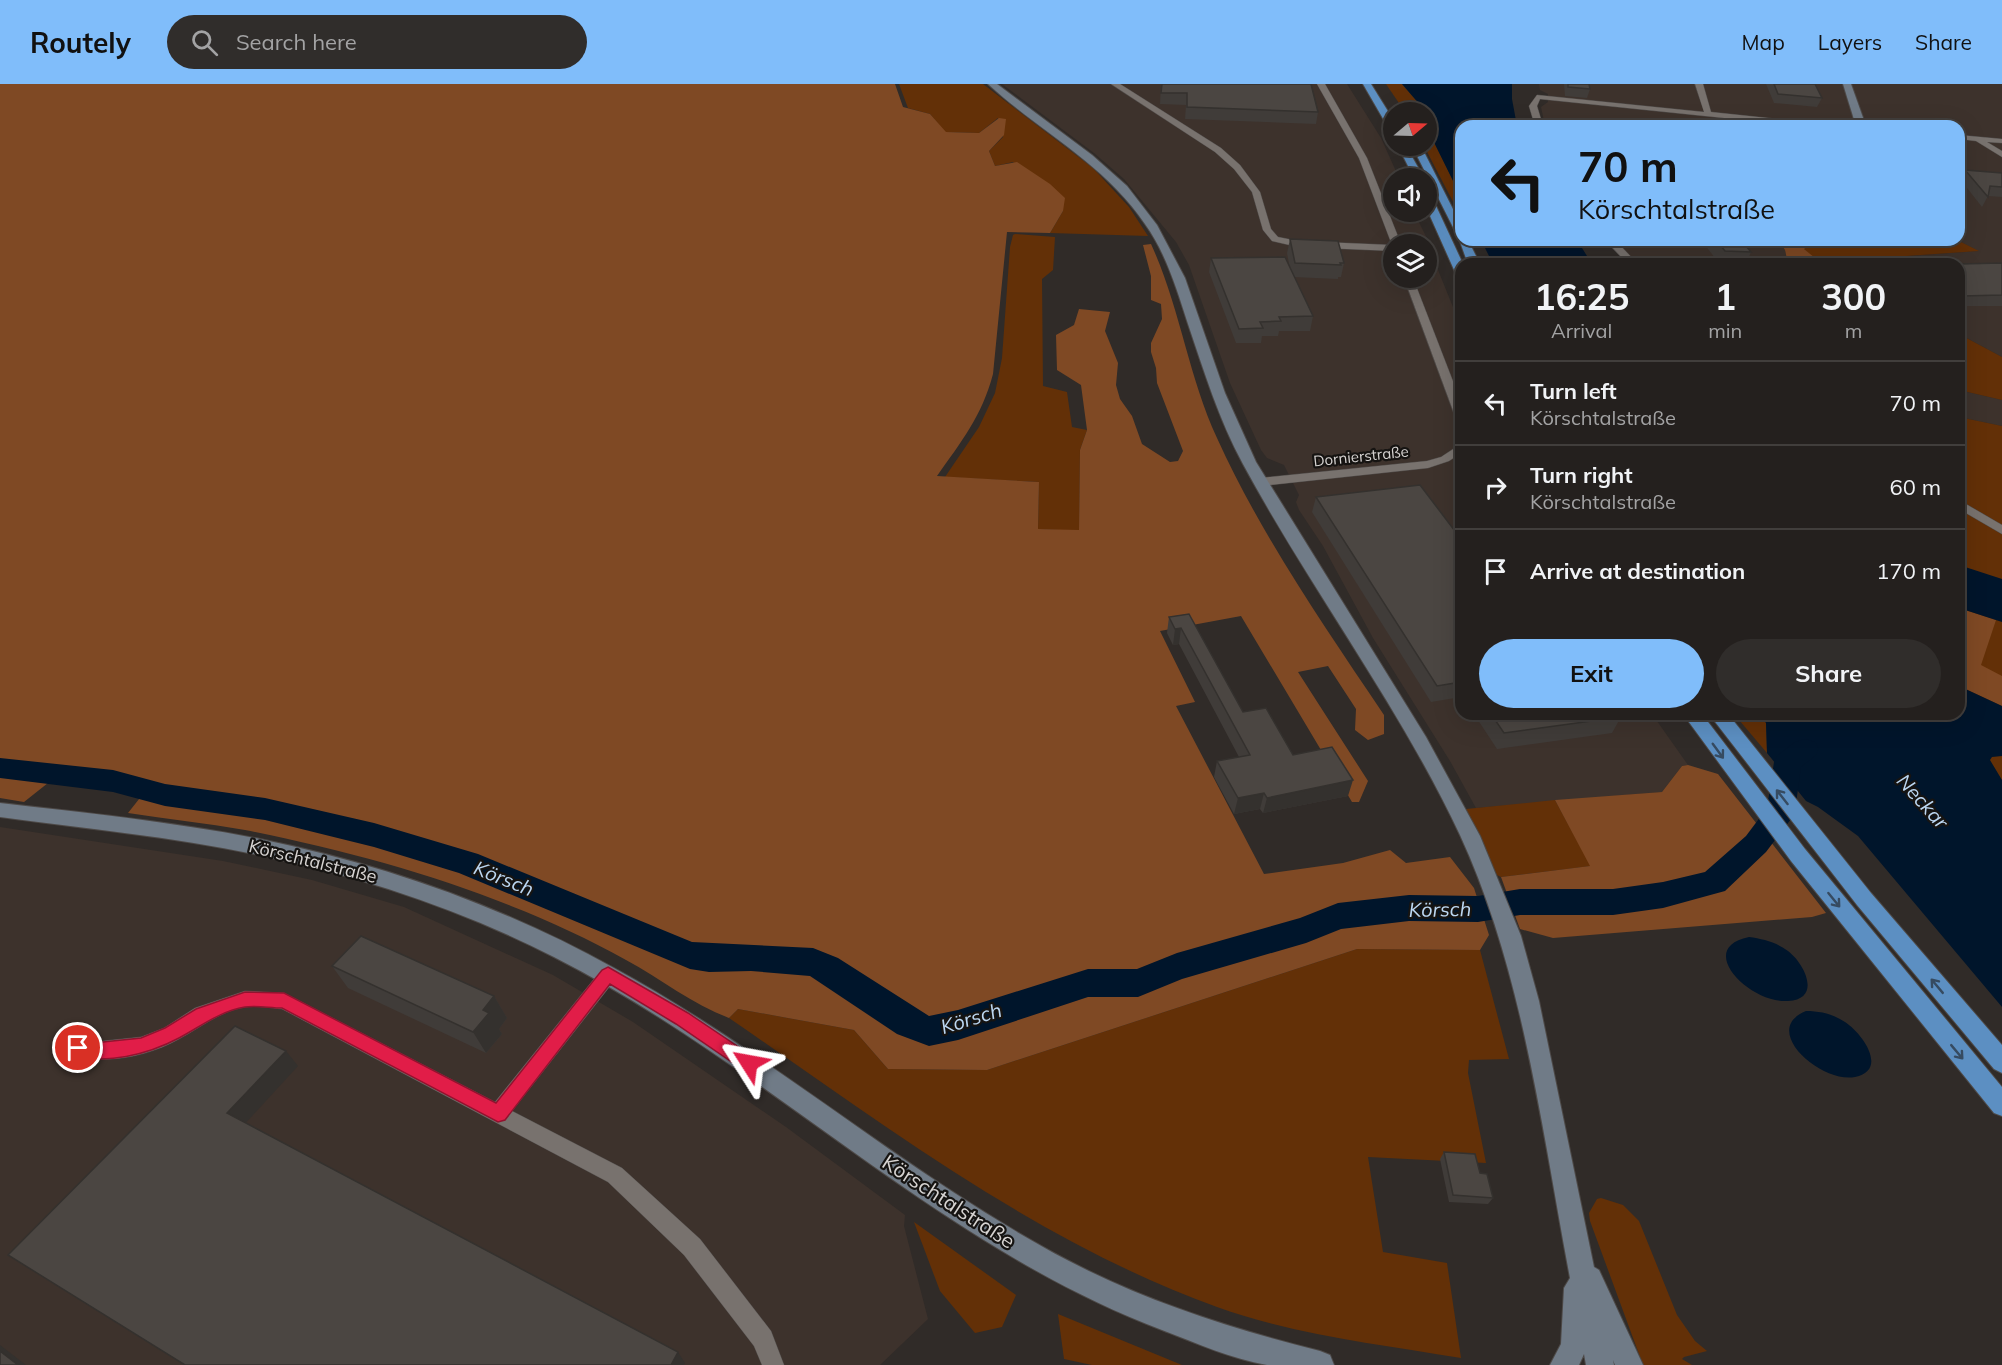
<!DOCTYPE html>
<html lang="en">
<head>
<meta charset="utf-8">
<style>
  body { margin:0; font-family:Mulish,sans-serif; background:#302d2b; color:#f1f3f6; height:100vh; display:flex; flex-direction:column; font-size:22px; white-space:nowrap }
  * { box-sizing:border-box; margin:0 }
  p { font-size:20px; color:#a3a3a4 }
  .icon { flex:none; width:33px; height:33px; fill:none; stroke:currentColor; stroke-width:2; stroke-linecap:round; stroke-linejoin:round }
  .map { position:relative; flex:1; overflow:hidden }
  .side { position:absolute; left:1455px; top:174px; width:510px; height:462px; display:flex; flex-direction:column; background:#24201e; border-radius:18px; box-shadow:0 6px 24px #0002,0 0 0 2px #413e3c }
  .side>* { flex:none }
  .hud { position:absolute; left:1455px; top:36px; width:510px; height:126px; border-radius:18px; box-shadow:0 6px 24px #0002,0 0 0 2px #413e3c; background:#80bdfa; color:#111; overflow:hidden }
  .needle { width:39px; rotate:71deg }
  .fabs { position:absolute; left:1383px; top:18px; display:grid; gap:12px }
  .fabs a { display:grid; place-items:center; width:54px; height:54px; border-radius:50%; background:#24201e; box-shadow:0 6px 24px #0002,0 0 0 2px #413e3c; font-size:30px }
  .pin { position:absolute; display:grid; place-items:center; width:51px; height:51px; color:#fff; margin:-26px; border:3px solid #fff; border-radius:50%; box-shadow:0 2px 6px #0007 }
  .me { position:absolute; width:66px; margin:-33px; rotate:304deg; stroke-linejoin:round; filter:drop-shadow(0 0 4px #0008) }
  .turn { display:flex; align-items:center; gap:21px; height:126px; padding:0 24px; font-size:27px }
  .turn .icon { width:78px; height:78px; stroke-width:2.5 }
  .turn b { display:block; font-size:42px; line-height:51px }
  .eta { display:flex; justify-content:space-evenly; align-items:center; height:102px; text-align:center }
  .eta b { font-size:36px; font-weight:700; line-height:42px }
  .action { display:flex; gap:12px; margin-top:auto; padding:12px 24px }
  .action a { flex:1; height:69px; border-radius:36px; background:#80bdfa; color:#111; font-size:24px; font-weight:700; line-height:69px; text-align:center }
  .action a+a { background:#302d2b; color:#f1f3f6 }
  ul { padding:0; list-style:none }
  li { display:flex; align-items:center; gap:18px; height:84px; padding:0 24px; border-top:2px solid #413e3c }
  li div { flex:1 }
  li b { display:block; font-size:22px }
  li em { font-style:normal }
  header { display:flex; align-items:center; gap:36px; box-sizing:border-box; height:84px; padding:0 30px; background:#80bdfa; color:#111 }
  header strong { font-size:28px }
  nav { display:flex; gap:33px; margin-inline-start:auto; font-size:21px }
  .search { width:420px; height:54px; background:#302d2b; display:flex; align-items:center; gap:15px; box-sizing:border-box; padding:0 21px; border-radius:33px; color:#a3a3a4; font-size:22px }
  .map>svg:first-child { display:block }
</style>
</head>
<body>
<header>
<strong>Routely</strong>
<div class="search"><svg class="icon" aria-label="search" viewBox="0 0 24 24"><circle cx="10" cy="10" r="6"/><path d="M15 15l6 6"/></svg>Search here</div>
<nav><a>Map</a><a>Layers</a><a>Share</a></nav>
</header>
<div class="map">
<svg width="2002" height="1281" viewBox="0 0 2002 1281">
  <rect width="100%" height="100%" fill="#302b28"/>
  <g fill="#3d322c" fill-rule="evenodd">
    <path d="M1002,0H1347L1381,54L1399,94H1394V128H1414L1435,171H1432L1461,243V630H1652L1688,681L1682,682L1662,708L1476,724L1450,677L1373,554L1323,462L1299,426L1296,418L1299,411L1284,381L1267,374L1261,366L1230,299L1189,181L1176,158L1124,95L1094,69ZM1394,160H1426V194H1394Z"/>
    <path d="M1539,0H2002V273L1959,250V180H1874L1892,173L1978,167L1957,156L1959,42H1545L1541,23L1548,18V10L1540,6Z"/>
    <path d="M1615,156H1778L1785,166L1788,180H1638Z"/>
    <path d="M1959,306L2002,316V342L1959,333Z"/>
    <path d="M0,743L223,777L312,796L404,823L553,891L633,938L786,1043L905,1131L904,1142L928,1235L880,1281H0Z"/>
  </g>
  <g fill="#633007">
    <path d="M899,0H983L1093,84L1129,123L1148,152L1050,149L1063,127L1013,78L995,82L989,67L1003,53L998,34L979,49L945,48L930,30L908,24Z"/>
    <path d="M1386,0H1402L1421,22L1420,28H1405Z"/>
    <path d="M1427,44L1461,113V133L1424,62H1426Z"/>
    <path d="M1015,150L1055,153L1053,186L1042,195L1043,302L1067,308L1072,343L1087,346L1080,366L1079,447L1038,445L1039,398L945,393L979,343L995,309L1002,274L1010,163L1013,151Z"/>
    <path d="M1808,156H1957L1979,167L1892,173L1874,180H1818L1804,165L1812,160Z"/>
    <path d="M1959,250L2002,273V316L1959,306Z"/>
    <path d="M1959,333L2002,342V442L1959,416Z"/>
    <path d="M1959,424L2002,450V711L1959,630Z"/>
    <path d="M1734,630H1760L1766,639L1767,669Z"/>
    <path d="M1555,716L1591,782L1501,793L1497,791L1466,725Z"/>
    <path d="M1357,865L1480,866L1509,975L1469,976L1468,989L1486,1079L1368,1073L1383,1168L1447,1179L1461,1274C1379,1260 1295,1251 1217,1223C1037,1158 885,1041 729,934L738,925L854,946L888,985L987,986Z"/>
    <path d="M1601,1114L1623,1121L1639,1137L1677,1231L1695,1257L1707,1267L1684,1273L1682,1275L1692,1281H1643L1590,1137L1589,1129L1597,1115Z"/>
    <path d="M914,1138L1016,1211L1002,1243L975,1249L940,1207Z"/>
    <path d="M1058,1230L1182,1281H1092L1064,1275Z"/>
  </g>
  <g fill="#7f4924">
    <path d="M0,0H895L903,23L930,30L946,48L979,49L999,34L1006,35L1004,51L989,67L995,82L1017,78L1050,100L1065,114L1063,127L1050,149L1007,148L993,290C982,332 961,358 937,392L1039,398L1038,445L1079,446L1080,366L1087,346L1081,301L1057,286L1056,251L1074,241L1079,225L1110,228L1105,247L1118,279L1116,301L1120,315L1132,332L1142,360L1170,378L1178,377L1183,367L1157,299L1156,284L1151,268V259L1162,235L1161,220L1151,216V192L1143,161L1151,160C1180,223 1188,291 1217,354C1261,451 1324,542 1384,631V650L1368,656L1355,646L1356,625L1328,582L1298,588L1368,697L1359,718H1352L1241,532L1160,547L1195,618L1176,622L1264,790L1343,779L1390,766L1406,779L1450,773L1474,804L1489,851L1480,866L1357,865L987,986L888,985L854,946L738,925L729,934C692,920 661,895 626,876C590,856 550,837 511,822C430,789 331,763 245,746C206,739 167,735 128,729L143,710L53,695L24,718L0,714Z"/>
    <path d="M1778,156H1808L1812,160L1804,165L1815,174L1818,180H1788L1785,166Z"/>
    <path d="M1959,524L1996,536L1981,581L2002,592V622L1959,602Z"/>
    <path d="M1688,681L1718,690L1826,829L1812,833L1553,854L1520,845L1501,793L1590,782L1555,716L1662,708L1682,682Z"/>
  </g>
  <g fill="#00152b">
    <path d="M1402,0H1512V15L1517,42H1461V113L1427,44L1426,28H1419L1421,22Z"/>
    <path d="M1481,156H1577L1592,180H1493Z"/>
    <path d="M1959,481L2002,495V538L1959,524Z"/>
    <path d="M1959,602L2002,622V672L1992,673L1990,676L2002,696V923L1858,752L1818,723L1806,717L1767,669L1766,639L1760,630H1959Z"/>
    <path d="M1749,853C1763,855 1776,858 1788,867C1805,880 1822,915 1788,917C1750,920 1694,864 1749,853Z"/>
    <path d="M1806,927C1820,927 1833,930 1845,938C1862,949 1889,986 1855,993C1822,1000 1759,946 1806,927Z"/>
  </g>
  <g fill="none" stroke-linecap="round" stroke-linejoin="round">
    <path fill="#00152b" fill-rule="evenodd" d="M1805,655L1815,658L1819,665L1815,672L1801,683L1795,727L1791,735L1766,768L1725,807L1714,810L1663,824L1613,831H1520L1478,838L1409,837L1341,845L1306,859L1182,895L1138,913H1088L958,956L929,962L897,950L810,892L751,887L709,888L690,885L459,789L374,763L265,736L165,722L113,708L0,694V674L113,686L165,700L265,714L374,739L478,770L692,858L813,864L838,874L929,932L958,926L1088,885H1137L1177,869L1300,834L1338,819L1409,811L1478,812L1520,805H1613L1663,798L1705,788L1746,752L1767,724L1774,678L1778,671L1795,658Z"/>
    <defs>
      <g id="street">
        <path d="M1111,0H1120L1221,64L1240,81L1260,108L1271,145L1278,153L1298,157L1392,161L1359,74L1317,0H1325L1367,74L1401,160H1394V167L1298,163L1272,157L1263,146L1252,108L1234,85L1215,68Z"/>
        <path d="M1695,0H1703L1711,28L1824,40L1828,42H1801L1540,15L1537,22L1543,42H1535L1529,22L1537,11L1704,28Z"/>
        <path d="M1959,51L2002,55V59L1987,58L2002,67V73L1976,57L1959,55Z"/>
        <path d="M1605,156H1615L1638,180H1628Z"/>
        <path d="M1404,194H1413L1461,318V335L1455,332Z"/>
        <path d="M1461,360V369L1449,377L1428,384L1260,402L1254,398L1260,394L1427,377L1441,373Z"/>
        <path d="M1959,416L2002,441V450L1959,425Z"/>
        <path d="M608,883L614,885L617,891L614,897L512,1027L622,1084L700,1155L771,1247L784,1281H762L754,1262L684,1171L608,1098L282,925C270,924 256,921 245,923C220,927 200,944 179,955C149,972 104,982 71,970L69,964L71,958L78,955L103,957L141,953L164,944L195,924L245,907L284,909L495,1018L602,885Z"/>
      </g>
      <g id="secondary">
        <path d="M988,0H997L1092,71L1127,102L1157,141L1185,194L1225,309L1256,378L1426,653L1480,752L1521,852L1539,917L1594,1183L1599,1186L1643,1281H1615L1613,1276L1614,1281H1586L1584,1270L1579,1281H1550L1561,1260L1564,1204L1570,1194C1542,1047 1523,887 1460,751C1399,621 1311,506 1243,380C1219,336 1204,287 1188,240C1177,206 1166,169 1145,140C1104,79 1040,48 988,0Z"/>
        <path d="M1843,0H1851L1866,42H1856Z"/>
        <path d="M0,719C87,729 174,738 260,755C383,780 504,823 614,884C772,970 908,1092 1067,1176C1147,1218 1233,1245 1320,1267L1330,1271L1334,1281C1312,1281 1288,1281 1267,1281C1232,1275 1196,1259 1162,1246C937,1161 767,981 554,873C462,826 363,793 263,772C176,753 88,745 0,733Z"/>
      </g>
      <g id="highway">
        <path d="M1363,0H1371L1394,37V48L1389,45Z"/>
        <path d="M1398,62H1406L1424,94H1414Z"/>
        <path d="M1412,62H1421L1461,141V156H1468L1480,180H1468L1459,155Z"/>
        <path d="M1426,108L1431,111L1463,180H1461V191L1455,188L1426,123Z"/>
        <path d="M1683,630H1702L1805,765L2002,1003V1032L1994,1029L1791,777Z"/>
        <path d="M1709,630H1728L1871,809L2002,961V989L1994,985L1857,821Z"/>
      </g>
    </defs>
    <use href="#street" stroke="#4d4947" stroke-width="1"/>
    <use href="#secondary" stroke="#4d4947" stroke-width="2"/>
    <use href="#highway" stroke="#4d4947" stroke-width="2"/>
    <use href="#street" fill="#78726e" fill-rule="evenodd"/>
    <use href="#secondary" fill="#707b87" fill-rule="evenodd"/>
    <use href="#highway" fill="#5c8fc2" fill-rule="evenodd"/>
  </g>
  <g fill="#403c39">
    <path d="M1161,0H1311L1318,28L1316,40L1185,35L1186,21L1160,20Z"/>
    <path d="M1564,0H1589L1590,5L1587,14L1565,12Z"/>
    <path d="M1766,0H1815L1822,14L1817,23L1774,19Z"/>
    <path d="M1965,86L2002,89V113L1988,112L1982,123L1960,95Z"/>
    <path d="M1290,155L1344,179L1341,193H1338V195L1294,193L1313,232L1310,247H1279L1278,252H1262L1261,259H1236L1209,188L1211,174L1290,185L1287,169Z"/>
    <path d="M1701,156H1772L1768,164L1747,163L1751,168L1746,180L1719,179Z"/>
    <path d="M2002,179V222H1959V180Z"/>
    <path d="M1316,413L1461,455V613L1431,618L1312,428Z"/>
    <path d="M1189,530L1243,628L1293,671L1348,712L1263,729L1260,725L1234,730L1214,693L1217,677L1239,673L1179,560L1173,561L1167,549L1169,533Z"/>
    <path d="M1474,630H1619L1621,633L1612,649L1497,665Z"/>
    <path d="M332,882L494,912L507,934L499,945L502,950L486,969L348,904Z"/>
    <path d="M1444,1068L1480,1089L1493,1114L1488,1120L1449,1118L1440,1075Z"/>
  </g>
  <g fill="#34312e">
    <path d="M1181,544L1179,560L1173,561L1175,545Z"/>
    <path d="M1353,696L1348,712L1263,729L1267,714Z"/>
    <path d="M1264,709L1260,725L1234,730L1238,714Z"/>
    <path d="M494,912L507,934L499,945L502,950L486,969L473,948L483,926Z"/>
    <path d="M286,967L298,982L242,1043L227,1029Z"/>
    <path d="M0,1261L26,1281H18L0,1267Z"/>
    <path d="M678,1268L685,1279L684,1281H671Z"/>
  </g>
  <g fill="#4b4642" stroke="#34312e" stroke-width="1.5">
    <path d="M1162,0H1311L1318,28L1187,23V9H1161Z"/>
    <path d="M1568,0H1589L1590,5L1568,3Z"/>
    <path d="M1774,0H1815L1822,14L1778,10Z"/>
    <path d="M1965,86L2002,89V103L1990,102L1988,113Z"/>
    <path d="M1290,155L1338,157L1344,179H1340L1341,181L1295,179Z"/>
    <path d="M1716,156H1741L1751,168L1725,167Z"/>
    <path d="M1285,173L1313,232L1279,233L1281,237L1260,238L1263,244L1239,245L1211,174Z"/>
    <path d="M2002,179V211L1962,212L1959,210V180Z"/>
    <path d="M1420,401L1461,455V598L1437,602L1316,413Z"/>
    <path d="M1189,530L1243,628L1266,624L1293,671L1332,663L1353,696L1267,714L1264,709L1238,714L1217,677L1250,671L1181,544L1175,545L1169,533Z"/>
    <path d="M1491,630H1619L1621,633L1504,649Z"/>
    <path d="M361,852L494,912L483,926L489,929L473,948L332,882Z"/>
    <path d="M235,942L286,967L227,1029L678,1268L671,1281H185L8,1171Z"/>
    <path d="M1444,1068L1475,1070L1480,1089L1487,1090L1493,1114L1453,1111Z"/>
    <path d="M0,1267L18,1281H0Z"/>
  </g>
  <defs><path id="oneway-shaft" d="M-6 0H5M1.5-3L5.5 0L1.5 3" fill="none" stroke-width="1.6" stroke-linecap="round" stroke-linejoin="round" transform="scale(1.5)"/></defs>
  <g stroke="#364b61">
    <use href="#oneway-shaft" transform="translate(1718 667) rotate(54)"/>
    <use href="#oneway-shaft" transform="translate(1782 713) rotate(-128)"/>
    <use href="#oneway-shaft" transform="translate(1834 816) rotate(51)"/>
    <use href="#oneway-shaft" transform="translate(1937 902) rotate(-130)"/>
    <use href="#oneway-shaft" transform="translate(1957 968) rotate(50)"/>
  </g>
  <path fill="#e11d48" stroke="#92132f" stroke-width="1.5" d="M608,883L688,929L755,974L757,979L755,985L749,987L742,985L676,940L610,900L505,1036L498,1038L282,924C270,924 256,921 245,923C220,927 200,943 179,954C149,970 104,982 72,970L69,964L72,958L78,956L103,958L141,954L165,944L196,925L245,908L284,909L496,1019L602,886Z"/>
  <g text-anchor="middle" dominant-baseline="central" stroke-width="4.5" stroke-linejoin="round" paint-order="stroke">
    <g font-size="15" fill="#d7d4d2" stroke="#161412">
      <text transform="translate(1361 372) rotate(-6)">Dornierstraße</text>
    </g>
    <g font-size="18" fill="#d7d4d2" stroke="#161412">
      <text transform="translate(313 777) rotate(14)">Körschtalstraße</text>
    </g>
    <g font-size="20" font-style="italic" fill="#bcd7f2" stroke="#161412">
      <text transform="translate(1923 717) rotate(48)">Neckar</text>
      <text transform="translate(504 794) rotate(22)">Körsch</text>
      <text transform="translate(1440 825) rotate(-1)">Körsch</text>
      <text transform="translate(971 934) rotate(-17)">Körsch</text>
    </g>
    <g font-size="21" fill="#d7d4d2" stroke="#161412">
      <text transform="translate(949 1117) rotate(33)">Körschtalstraße</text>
    </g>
  </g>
</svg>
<div class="fabs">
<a><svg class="needle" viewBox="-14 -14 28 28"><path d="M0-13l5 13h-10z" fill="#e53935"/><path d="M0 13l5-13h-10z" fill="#a3a3a4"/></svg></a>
<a><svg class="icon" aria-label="sound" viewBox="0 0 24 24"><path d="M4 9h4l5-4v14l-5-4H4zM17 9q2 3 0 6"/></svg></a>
<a><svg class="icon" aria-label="layers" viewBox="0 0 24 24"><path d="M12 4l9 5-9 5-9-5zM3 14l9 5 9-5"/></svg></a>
</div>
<div class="pin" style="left:78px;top:964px;background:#d93025"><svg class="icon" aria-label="arrive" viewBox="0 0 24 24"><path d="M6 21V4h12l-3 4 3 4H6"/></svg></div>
<svg class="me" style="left:749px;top:979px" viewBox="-20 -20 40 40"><path d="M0-17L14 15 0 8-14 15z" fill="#e11d48" stroke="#fff" stroke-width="4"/></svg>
<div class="hud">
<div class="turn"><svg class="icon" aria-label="left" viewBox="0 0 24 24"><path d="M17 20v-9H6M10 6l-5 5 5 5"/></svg><div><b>70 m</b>Körschtalstraße</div></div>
</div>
<section class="side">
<div class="eta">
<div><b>16:25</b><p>Arrival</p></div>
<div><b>1</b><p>min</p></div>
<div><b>300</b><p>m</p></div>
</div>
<ul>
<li><svg class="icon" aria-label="left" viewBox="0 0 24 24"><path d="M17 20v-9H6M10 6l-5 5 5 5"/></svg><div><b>Turn left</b><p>Körschtalstraße</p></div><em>70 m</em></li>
<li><svg class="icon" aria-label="right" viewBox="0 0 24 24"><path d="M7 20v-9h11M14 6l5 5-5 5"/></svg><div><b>Turn right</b><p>Körschtalstraße</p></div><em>60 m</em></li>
<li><svg class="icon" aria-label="arrive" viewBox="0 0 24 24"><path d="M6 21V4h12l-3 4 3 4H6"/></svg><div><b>Arrive at destination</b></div><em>170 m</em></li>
</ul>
<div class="action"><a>Exit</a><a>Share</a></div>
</section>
</div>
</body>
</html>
